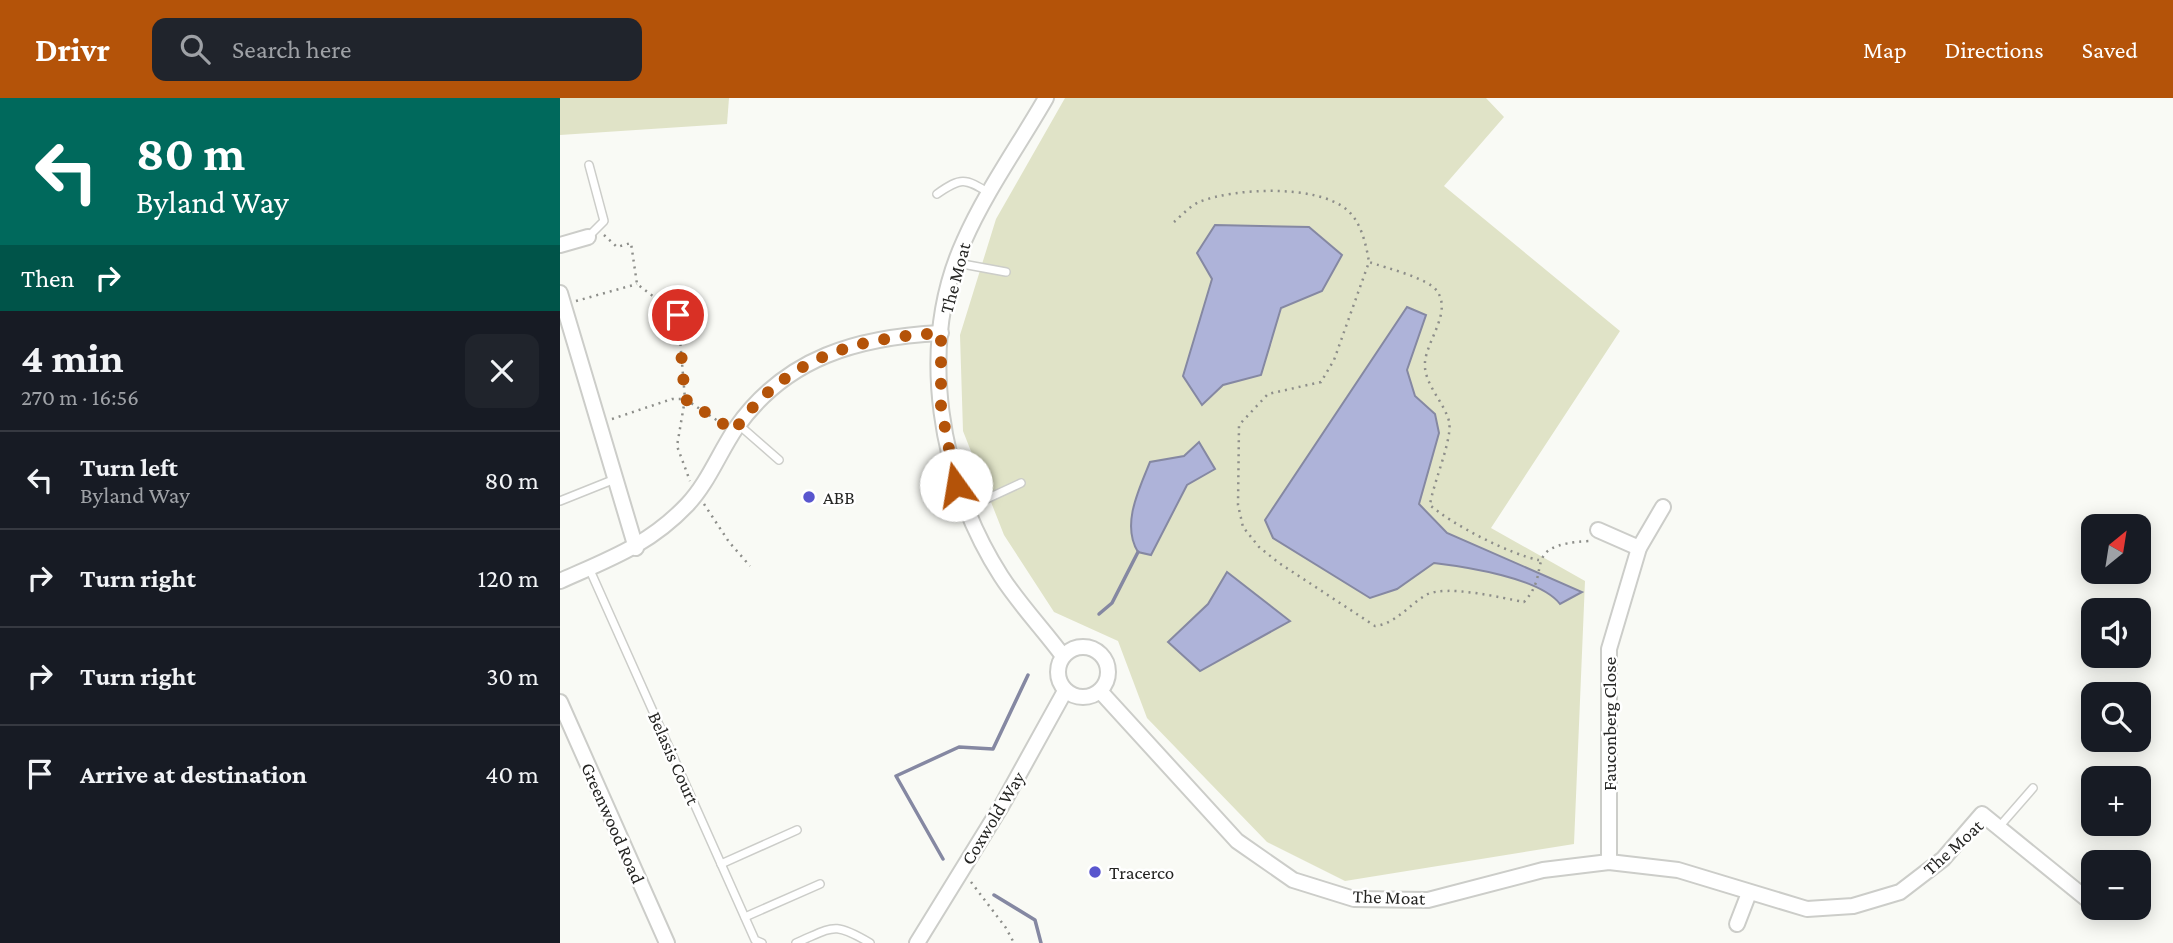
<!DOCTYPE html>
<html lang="en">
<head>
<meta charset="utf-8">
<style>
  body { margin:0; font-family:"Crimson Pro",serif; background:#20242c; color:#f1f3f6; height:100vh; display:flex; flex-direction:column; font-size:26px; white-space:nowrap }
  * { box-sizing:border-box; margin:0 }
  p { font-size:23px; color:#9ea1a6 }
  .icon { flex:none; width:38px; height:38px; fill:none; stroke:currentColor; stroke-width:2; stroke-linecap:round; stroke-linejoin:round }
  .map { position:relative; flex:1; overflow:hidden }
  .sheet { display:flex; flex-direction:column; background:#171b24; width:560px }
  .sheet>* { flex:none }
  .banner { background:#00695c; color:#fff; overflow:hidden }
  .needle { width:46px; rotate:30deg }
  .fabs { position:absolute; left:1521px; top:416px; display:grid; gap:14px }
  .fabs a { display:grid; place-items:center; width:70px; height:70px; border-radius:14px; background:#171b24; box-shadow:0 4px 18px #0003; font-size:35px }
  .pin { position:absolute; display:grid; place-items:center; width:60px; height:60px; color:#fff; margin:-30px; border:4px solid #fff; border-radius:50%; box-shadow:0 2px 7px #0007 }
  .me { position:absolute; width:77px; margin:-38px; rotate:347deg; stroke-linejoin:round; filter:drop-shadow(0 0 5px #0008) }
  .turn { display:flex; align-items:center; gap:24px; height:147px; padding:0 21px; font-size:32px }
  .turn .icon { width:91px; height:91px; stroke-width:2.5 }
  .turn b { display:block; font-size:49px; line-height:60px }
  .then { display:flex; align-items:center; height:66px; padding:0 21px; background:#0003; gap:14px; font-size:26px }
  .round { display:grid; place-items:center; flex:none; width:74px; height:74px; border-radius:14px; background:#20242c }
  .headline { display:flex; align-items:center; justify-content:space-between; height:119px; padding:0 21px }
  h1 { font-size:42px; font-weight:700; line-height:52px }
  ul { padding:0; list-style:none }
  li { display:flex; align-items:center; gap:21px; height:98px; padding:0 21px; border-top:2px solid #363941 }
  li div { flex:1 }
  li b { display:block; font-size:26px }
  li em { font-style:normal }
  header { display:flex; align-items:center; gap:42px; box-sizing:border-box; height:98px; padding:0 35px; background:#b45309; color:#fff }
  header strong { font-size:33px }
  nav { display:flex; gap:38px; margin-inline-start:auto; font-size:24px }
  .search { width:490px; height:63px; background:#20242c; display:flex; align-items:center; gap:18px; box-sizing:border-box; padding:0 24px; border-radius:14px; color:#9ea1a6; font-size:26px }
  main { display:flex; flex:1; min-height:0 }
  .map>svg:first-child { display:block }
</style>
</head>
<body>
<header>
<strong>Drivr</strong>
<div class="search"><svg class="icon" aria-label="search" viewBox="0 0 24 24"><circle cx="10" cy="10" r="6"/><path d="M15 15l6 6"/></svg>Search here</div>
<nav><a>Map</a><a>Directions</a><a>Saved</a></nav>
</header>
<main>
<section class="sheet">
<div class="banner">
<div class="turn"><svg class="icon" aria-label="left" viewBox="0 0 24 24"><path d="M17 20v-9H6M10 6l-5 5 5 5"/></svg><div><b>80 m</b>Byland Way</div></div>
<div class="then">Then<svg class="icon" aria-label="right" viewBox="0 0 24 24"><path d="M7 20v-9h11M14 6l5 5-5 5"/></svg></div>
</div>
<div class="headline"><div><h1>4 min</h1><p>270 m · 16:56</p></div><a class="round"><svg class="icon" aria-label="close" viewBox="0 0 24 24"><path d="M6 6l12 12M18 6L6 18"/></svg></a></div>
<ul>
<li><svg class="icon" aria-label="left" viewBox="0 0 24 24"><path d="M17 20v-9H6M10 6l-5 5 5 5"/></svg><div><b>Turn left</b><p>Byland Way</p></div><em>80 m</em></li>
<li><svg class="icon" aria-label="right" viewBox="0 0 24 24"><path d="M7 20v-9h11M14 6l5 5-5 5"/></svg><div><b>Turn right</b></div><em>120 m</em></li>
<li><svg class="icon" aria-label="right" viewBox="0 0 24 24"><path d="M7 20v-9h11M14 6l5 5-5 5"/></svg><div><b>Turn right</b></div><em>30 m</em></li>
<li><svg class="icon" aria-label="arrive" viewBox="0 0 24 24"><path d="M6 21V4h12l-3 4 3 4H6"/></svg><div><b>Arrive at destination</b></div><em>40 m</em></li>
</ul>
</section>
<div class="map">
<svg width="1613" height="845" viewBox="0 0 1613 845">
  <rect width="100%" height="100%" fill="#f9faf5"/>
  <g fill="#e0e3c7">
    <path d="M0,0H169L167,26L0,37Z"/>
    <path d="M505,0H926L944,19L884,88L1060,233L931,430L1025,483L1014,746L785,783L707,744L587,620L558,543L494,514L444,437L403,333L400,237L436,121Z"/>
  </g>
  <g fill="#aeb3d9" stroke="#8588a2" stroke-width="2">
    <path d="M655,127L749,129L782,157L762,193L721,210L701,277L663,287L642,307L623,278L652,181L637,155Z"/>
    <path d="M847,209L866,217L847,272L855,298L875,316L879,335L859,406L887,435L1022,494L1000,506C980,480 907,469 874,465L837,491L810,500L713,440L705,422Z"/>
    <path d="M639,344L655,371L627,387L591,457L578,454C561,427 579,391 590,364L624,358Z"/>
    <path d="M667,474L730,523L640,573L608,544L648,506Z"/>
  </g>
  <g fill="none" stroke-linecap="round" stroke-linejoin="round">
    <g stroke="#8588a2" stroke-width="3.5">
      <path d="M539,516L552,505L578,454"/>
      <path d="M383,761L336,678L399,649L433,651L468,577"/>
      <path d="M434,797L475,822L481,845"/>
    </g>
    <defs>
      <g id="service">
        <path d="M377,96C401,79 405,80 429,95"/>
        <path d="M28,139L44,123L29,67"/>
        <path d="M397,165L446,174"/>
        <path d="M179,327L219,362"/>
        <path d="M0,403L55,381"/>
        <path d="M407,410L461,385"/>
        <path d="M29,470L195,842L202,845"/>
        <path d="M1439,729L1473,690"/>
        <path d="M161,766L237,732"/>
        <path d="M185,819L260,786"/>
        <path d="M236,845C274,829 273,823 310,845"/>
      </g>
      <g id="minor">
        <path d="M486,0C459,47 426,93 404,143C356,249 380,383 441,478C459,506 483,531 503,558"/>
        <path d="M0,147L28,139"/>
        <path d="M0,195L76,450"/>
        <path d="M1038,432L1079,450"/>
        <path d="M0,483C49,461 89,447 127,407C148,385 159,355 176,330C226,259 298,239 381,235"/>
        <circle cx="523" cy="574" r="25"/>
        <path d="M540,593L677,743L733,782L794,801L868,802L983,772L1049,764L1118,772L1247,811L1293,808L1340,794L1383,761L1422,716L1533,806"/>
        <path d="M0,604L107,845"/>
        <path d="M1049,764V551L1079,450L1103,409"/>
        <path d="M1578,786L1582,783"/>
        <path d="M1550,810H1556"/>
        <path d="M1177,826L1189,795"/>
        <path d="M357,845L442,707L505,593"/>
      </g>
    </defs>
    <use href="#service" stroke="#cccdc9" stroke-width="10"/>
    <use href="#minor" stroke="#cccdc9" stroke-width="18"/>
    <g stroke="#8d8e8a" stroke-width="2.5" stroke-dasharray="2 5" stroke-linecap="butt">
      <path d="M614,124C621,118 630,108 639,104C674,90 755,86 786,111C801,123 806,146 809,164"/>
      <path d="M44,137L57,149L71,145L77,186L118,217L125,301L117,348L130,383"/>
      <path d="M16,203L77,186"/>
      <path d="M52,321L112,301H125L164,327"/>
      <path d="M144,406L169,444L190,468"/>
      <path d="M979,462C951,457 891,426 870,407C873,385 893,341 889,323C884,304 863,285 865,264C867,242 892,214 877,193C868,180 826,170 809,164L774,262L761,284L708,296L679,327L678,407L683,429L699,449L719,465L815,528C835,526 849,507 866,497C886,486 942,500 964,504C994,472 958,447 1029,443"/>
      <path d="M411,784L446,830L454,845"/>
    </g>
    <use href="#service" stroke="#fff" stroke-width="7"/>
    <use href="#minor" stroke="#fff" stroke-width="14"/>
  </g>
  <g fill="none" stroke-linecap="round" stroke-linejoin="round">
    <path stroke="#b45309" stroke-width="12" stroke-dasharray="0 21.6" d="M118,217L125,301L174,333C226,259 295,240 381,235V309L396,387"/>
  </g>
  <g fill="#5956ce" stroke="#fff" stroke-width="2.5">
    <circle cx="249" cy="399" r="7"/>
    <circle cx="535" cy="774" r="7"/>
  </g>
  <g text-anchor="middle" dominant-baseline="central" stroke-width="5" stroke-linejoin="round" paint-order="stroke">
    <g font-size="19" fill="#252523" stroke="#fff">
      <text transform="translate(395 180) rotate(-75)">The Moat</text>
      <text transform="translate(1049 626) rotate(-90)">Fauconberg Close</text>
      <text transform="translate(114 660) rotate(66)">Belasis Court</text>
      <text transform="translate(433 720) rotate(-59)">Coxwold Way</text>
      <text transform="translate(53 725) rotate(66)">Greenwood Road</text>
      <text transform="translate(1393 749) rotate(-42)">The Moat</text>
      <text transform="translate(829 799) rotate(2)">The Moat</text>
    </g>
    <g font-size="19" fill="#252523" stroke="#fff" text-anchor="start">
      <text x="263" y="399">ABB</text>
      <text x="549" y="774">Tracerco</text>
    </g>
  </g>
</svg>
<div class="fabs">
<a><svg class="needle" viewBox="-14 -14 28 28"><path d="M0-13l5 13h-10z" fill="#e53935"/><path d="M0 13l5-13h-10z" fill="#9ea1a6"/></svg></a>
<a><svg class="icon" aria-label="sound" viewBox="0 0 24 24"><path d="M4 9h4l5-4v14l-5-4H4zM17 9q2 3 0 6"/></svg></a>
<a><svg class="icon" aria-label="search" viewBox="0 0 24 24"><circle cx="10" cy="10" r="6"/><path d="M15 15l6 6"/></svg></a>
<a>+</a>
<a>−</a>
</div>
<div class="pin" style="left:118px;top:217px;background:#d93025"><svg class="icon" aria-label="arrive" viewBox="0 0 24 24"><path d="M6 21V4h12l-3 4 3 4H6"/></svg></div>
<svg class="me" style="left:396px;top:387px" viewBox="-20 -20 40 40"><circle r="19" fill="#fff"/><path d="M0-13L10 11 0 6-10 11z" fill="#b45309"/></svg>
</div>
</main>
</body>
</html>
